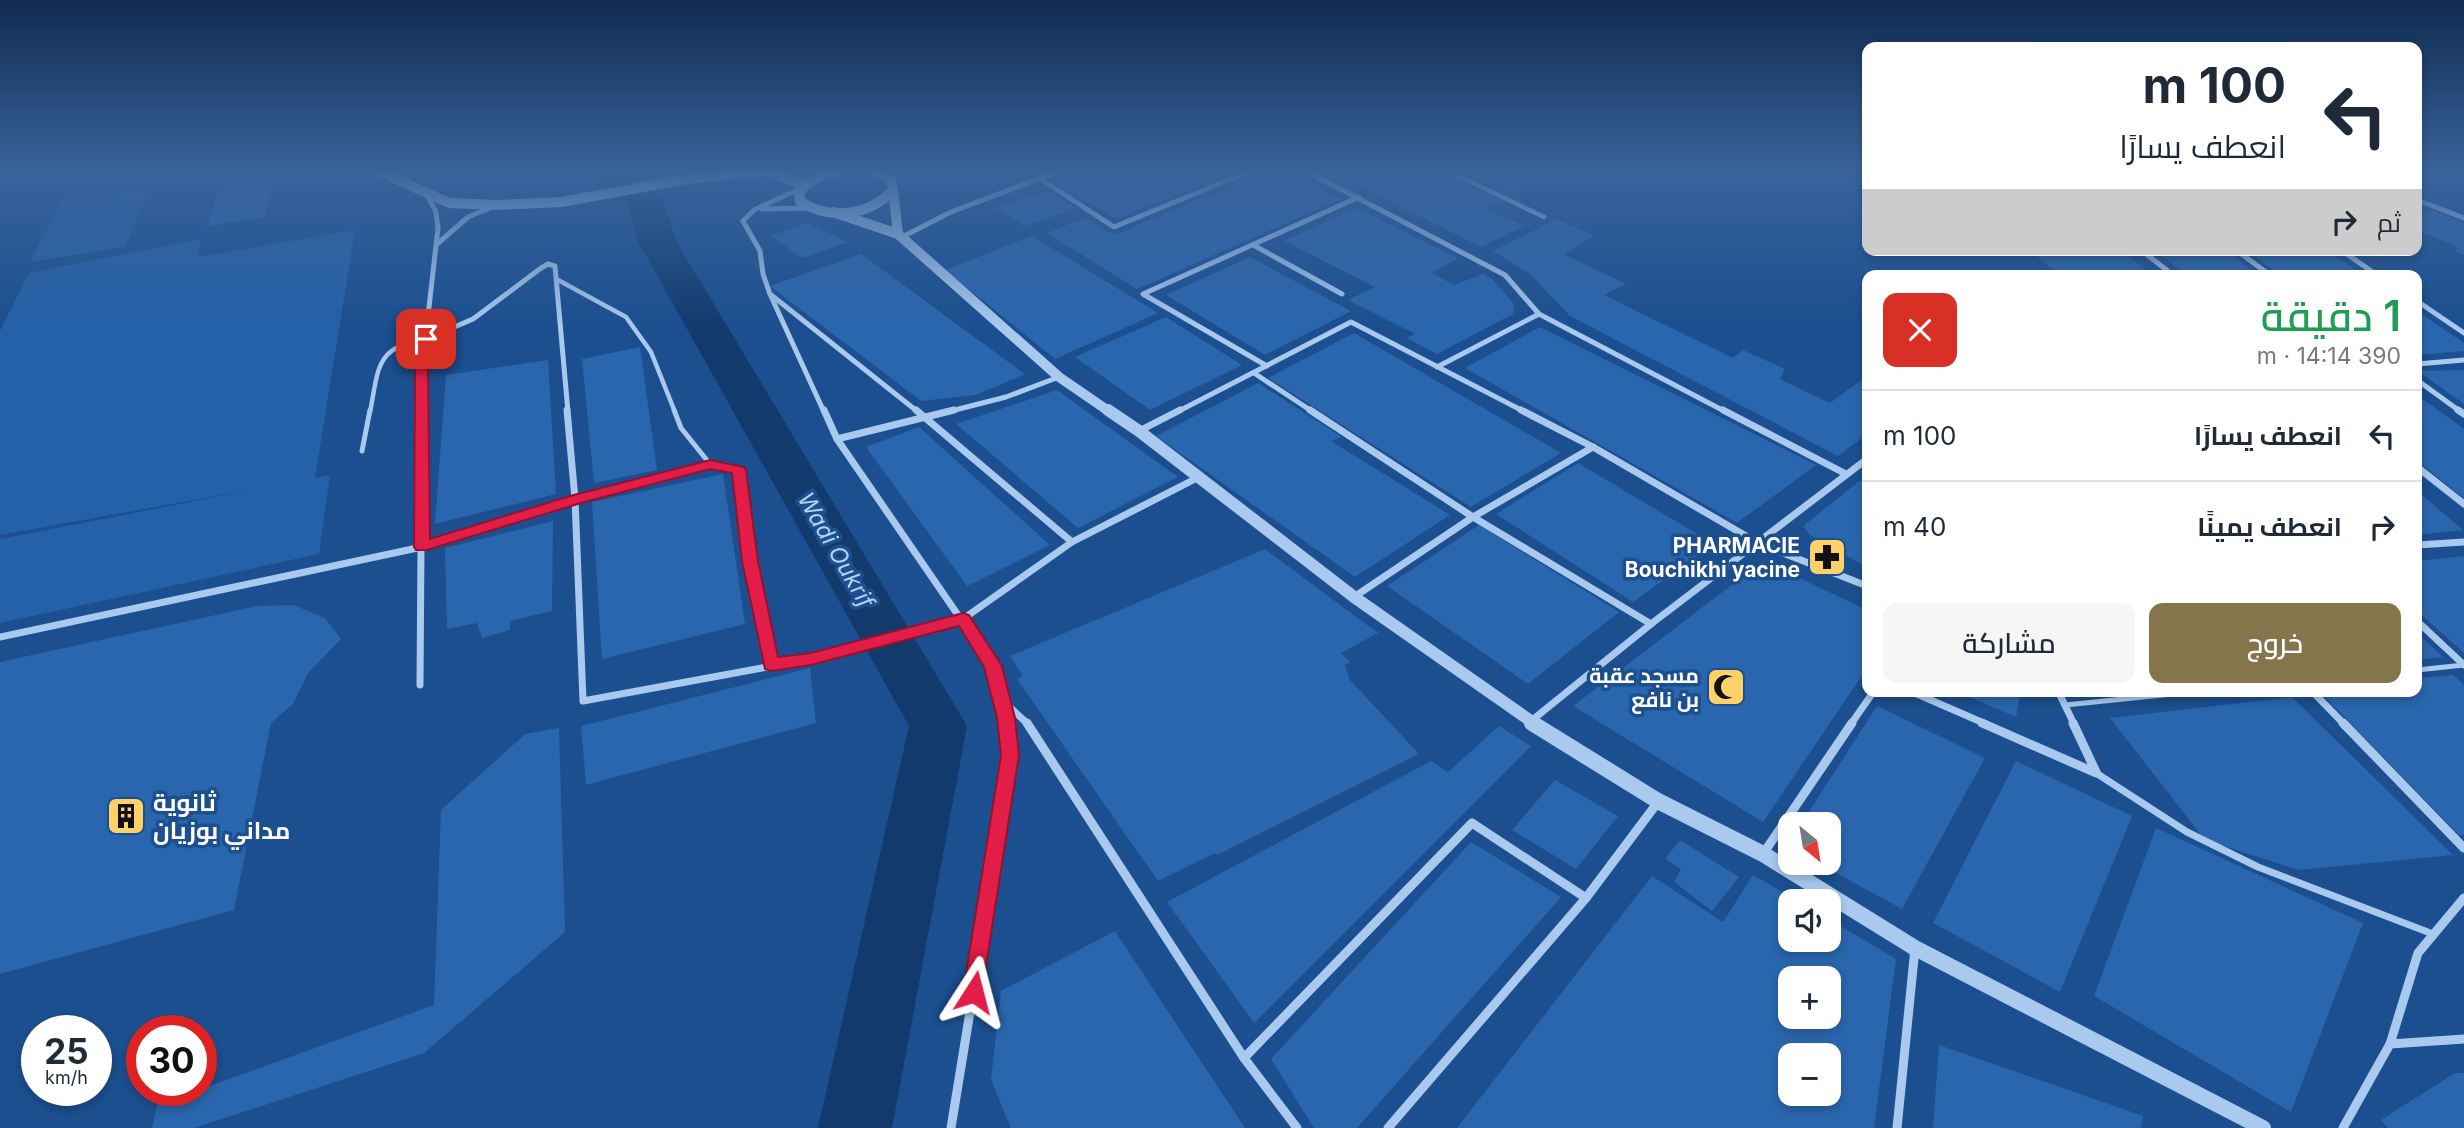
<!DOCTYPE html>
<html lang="ar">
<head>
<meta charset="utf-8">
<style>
  body { margin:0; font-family:Inter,Cairo,sans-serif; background:#f6f6f7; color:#1f2937; direction:rtl; height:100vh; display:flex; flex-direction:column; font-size:26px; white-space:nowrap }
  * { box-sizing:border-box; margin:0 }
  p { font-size:23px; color:#747a83 }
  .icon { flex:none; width:38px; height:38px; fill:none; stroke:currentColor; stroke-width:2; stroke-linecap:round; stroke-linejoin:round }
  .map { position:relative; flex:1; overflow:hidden; direction:ltr }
  .details { position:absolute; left:1862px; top:270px; width:560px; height:427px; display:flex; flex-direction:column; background:#fff; border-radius:14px; box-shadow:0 4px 10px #0003; direction:rtl }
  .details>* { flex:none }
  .guide { position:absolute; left:1862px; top:42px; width:560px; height:214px; border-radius:14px; box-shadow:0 4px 10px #0003; direction:rtl; background:#fff; color:#1f2937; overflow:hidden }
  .needle { width:46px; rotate:150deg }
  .controls { position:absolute; left:1778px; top:812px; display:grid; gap:14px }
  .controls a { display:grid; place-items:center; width:63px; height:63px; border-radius:14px; background:#fff; box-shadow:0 4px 10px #0003; font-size:35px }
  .speed { position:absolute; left:21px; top:1015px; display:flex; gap:14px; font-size:35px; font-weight:700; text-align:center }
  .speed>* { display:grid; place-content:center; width:91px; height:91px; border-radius:50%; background:#fff; box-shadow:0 4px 10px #0003; line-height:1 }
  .speed small { font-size:18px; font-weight:400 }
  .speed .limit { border:10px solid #d22; background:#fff; color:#111 }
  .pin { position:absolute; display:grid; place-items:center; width:60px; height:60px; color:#fff; margin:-30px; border-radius:14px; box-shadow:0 4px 10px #0006 }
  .me { position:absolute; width:77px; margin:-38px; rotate:9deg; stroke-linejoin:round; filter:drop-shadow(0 0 5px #0008) }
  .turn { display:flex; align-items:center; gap:24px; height:147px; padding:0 21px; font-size:32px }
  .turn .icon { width:91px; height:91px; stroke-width:2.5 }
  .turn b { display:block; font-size:49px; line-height:60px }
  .then { display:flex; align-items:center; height:66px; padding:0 21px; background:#0003; gap:14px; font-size:26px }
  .round { display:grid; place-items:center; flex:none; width:74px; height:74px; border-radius:14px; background:#f6f6f7 }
  .overview { display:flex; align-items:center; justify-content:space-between; height:119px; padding:0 21px }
  h1 { font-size:42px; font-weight:600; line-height:52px; color:#1e9e55 }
  .button { display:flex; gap:14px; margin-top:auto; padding:14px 21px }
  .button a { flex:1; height:80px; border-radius:14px; background:#84754c; color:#fff; font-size:28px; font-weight:600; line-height:80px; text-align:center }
  .button a+a { background:#f6f6f7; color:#1f2937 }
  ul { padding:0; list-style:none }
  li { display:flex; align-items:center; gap:21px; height:91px; padding:0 21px; border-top:2px solid #e0e1e3 }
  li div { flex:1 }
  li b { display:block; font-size:26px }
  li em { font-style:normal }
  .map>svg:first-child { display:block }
</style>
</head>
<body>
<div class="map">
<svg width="2464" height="1128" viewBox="0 0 2464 1128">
  <rect width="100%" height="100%" fill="#1b4f8f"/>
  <g fill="#2461a8">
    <path d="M149,188L125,247L30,262L61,201Z"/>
    <path d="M355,230L315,478L330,475L319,554L0,623V539L272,486L0,535V331L29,273L201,239L197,257Z"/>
  </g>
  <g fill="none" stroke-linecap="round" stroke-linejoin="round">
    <path fill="#123a6d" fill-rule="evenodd" d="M593,169H630L663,201L676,241L967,726L892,1128H818L909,726L638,241L628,205Z"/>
  </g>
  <g fill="#2a66ad" fill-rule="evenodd">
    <path d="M1084,169H1241L1116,219L1051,181Z"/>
    <path d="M1274,169H1281L1341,199L1137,289L1047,233L1085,218L1114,235Z"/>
    <path d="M1325,169H1436L1504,201L1487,209L1524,226L1481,247Z"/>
    <path d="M1459,169H1523L1543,178L1509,193Z"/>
    <path d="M2417,169H2464V175L2417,184Z"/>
    <path d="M275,181L264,217L207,226L220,189Z"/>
    <path d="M1047,191L1076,208L1025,226L995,208Z"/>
    <path d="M1357,208L1458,258L1432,273L1454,285L1483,274L1492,279L1514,304L1513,314L1437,354L1406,338L1415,334L1348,300L1375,287L1284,241Z"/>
    <path d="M2430,209L2464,223V255L2455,251L2458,247L2417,230V214Z"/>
    <path d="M1556,219L1593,235L1565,255L1626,284L1604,295L1733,358L1743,350L1785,369L1780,379L1830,403L1867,376V434L1838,456L1570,316L1530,274L1493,251Z"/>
    <path d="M807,223L848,242L802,258L771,236Z"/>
    <path d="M1032,236L1158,313L1055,359L945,270Z"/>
    <path d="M2030,250H2121L2152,275H2059Z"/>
    <path d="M2155,250H2225L2258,275H2186Z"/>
    <path d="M2246,250H2327L2363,275H2280Z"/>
    <path d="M861,254L1025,374L976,395L921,401L770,286Z"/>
    <path d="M1250,257L1351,311L1265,355L1166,295Z"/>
    <path d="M2417,311L2464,343V351L2417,355Z"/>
    <path d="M1166,317L1242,365L1150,410L1075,357Z"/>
    <path d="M1540,327L1816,465L1737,523L1465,368Z"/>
    <path d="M1354,333L1561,453L1471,507L1268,378Z"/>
    <path d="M640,347L657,470L594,483L582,359Z"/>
    <path d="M548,360L556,494L435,524L446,375Z"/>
    <path d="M2464,370V404L2418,371Z"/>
    <path d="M1258,383L1342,437L1331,441L1450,515L1355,577L1156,436Z"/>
    <path d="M1057,390L1178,477L1078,528L956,424Z"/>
    <path d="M2417,395L2464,429V498L2417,461Z"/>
    <path d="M919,427L1050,545L967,586L866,447Z"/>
    <path d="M1578,463L1714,544L1633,602L1496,514Z"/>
    <path d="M723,474L745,624L602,659L592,502Z"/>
    <path d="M1867,475V567L1810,535L1803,526Z"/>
    <path d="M2417,491L2463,530L2417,535Z"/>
    <path d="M553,521L552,611L510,621V630L482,638L477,623L447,629L445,548Z"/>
    <path d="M1479,525L1619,612L1528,684L1387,586Z"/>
    <path d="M1265,549L1378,633L1341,653L1350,662L1345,665L1350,680L1419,754L1217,855L1215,853L1158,881L1017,679L1023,676L1010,656Z"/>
    <path d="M2464,556V653L2417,611V561Z"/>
    <path d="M1763,561L1867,610V668L1763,822L1573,706Z"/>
    <path d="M293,605L325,618L341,639L308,673L293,704L271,723L234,910L0,974V662L257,606Z"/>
    <path d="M2417,633L2443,657L2417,660Z"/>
    <path d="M810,668L816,723L586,785L581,726Z"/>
    <path d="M2453,675L2464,685V835H2459L2319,691H2417V678Z"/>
    <path d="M1955,691H2021L2016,717Z"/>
    <path d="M2292,697L2453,855L2299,870L2205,840L2110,718Z"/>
    <path d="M1877,706L1985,758L1902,909L1818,863H1829V824H1801Z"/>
    <path d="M1499,726L1531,746L1254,1023L1167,902L1431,761L1448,772Z"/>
    <path d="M559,728L565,932L424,1053L194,1128H152L157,1105L434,1005L441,810L525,734Z"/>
    <path d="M2016,761L2132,816L2060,992L1933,923Z"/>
    <path d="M1555,780L1618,816L1576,869L1512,830Z"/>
    <path d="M2156,828L2363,923L2291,1112L2094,996Z"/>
    <path d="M1680,840L1739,877L1712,911L1674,882L1681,869L1665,859Z"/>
    <path d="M1471,842L1561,897L1357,1128H1314L1271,1059Z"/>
    <path d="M1753,875L1798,901H1790V940H1829V919L1896,959L1874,1128H1457L1652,876L1723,922ZM1790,978H1829V1017H1790ZM1790,1055H1829V1094H1790Z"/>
    <path d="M1115,931L1245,1128H1011L991,1080L1001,991Z"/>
    <path d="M1939,1045L2143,1116L2141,1128H1933Z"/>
    <path d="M2455,1073H2464V1128H2388L2381,1120Z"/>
  </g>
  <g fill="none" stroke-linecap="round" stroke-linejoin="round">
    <g stroke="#a9c9ee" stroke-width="4.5">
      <path d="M1444,169L1544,217"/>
      <path d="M558,280L626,317L651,352L675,412"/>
      <path d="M370,412C379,367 375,347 426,339"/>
    </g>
    <g stroke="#a9c9ee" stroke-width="5">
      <path d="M674,410L681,428L710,464L739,470L750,561L771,664"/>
      <path d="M362,451L370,410"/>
      <path d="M2417,670L2464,665"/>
      <path d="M2065,705L2202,691"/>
    </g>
    <path stroke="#a9c9ee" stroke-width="7" d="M2096,773L2187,832L2258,867L2433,934"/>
    <g stroke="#a9c9ee" stroke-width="5">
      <path d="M1302,169L1505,275L1539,314L1726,412"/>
      <path d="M1039,178L1114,227L1255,169"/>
      <path d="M801,188L754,210L743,221L760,251L763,274L770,294L918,412"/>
      <path d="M2417,200L2464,218"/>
      <path d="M762,209L809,208"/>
      <path d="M902,237L951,212L1064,169"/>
      <path d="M436,245L468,217L492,207"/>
      <path d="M1255,246L1342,294"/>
      <path d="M2141,250L2173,275"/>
      <path d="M2236,250L2270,275"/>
      <path d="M2341,250L2377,275"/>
      <path d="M770,294L824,412"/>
      <path d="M2417,301L2464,333"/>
      <path d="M426,339L473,319L541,268L548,264L555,266L568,412"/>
      <path d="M2417,364L2464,360"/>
      <path d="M1267,366L1143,294L1359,197"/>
      <path d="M1437,367L1539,314"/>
      <path d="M1254,373L1313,412"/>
      <path d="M2417,380L2461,412"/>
      <path d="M422,412V369L438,228L436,212L427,195"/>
      <path d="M947,412L1006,397L1059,377"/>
      <path d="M1177,412L1351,322L1525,412"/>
    </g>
    <g stroke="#a9c9ee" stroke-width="7">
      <path d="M567,410L575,499L583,701L811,659L963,619L1072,542L1199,477"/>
      <path d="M824,410L837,439L993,666L1007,724"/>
      <path d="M916,410L1072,542"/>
      <path d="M1310,410L1473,517L1651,624"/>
      <path d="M1521,410L1593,447L1758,543L1867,586"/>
      <path d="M1723,410L1846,474"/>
      <path d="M2458,410L2464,414"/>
      <path d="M1139,431L1180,410"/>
      <path d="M837,439L954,410"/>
      <path d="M2417,467L2464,504"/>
      <path d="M2417,545L2464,542"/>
      <path d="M1354,597L1473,517L1593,447"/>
      <path d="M2417,621L2464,665"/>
      <path d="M0,637L422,547L575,499L710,464"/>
      <path d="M420,685L422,410"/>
      <path d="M1910,691L1986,724"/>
      <path d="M2058,691L2074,724"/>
      <path d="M2312,691L2344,724"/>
      <path d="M1002,700L1028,724"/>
      <path d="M1531,721L1651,624L1867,459"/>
      <path d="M1851,724L1874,691"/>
    </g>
    <g stroke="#a9c9ee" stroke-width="9">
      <path d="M1027,723L1244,1058L1297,1128"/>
      <path d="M1982,723L2096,773"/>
      <path d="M2073,723L2096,772"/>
      <path d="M2343,723L2464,848"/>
      <path d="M1763,854L1852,723"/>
      <path d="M2390,1044L2464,1039"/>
      <path d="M1244,1058L1472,823L1586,898"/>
      <path d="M951,1128L1009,773L1006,723"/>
      <path d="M1388,1128L1586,898L1658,802"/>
      <path d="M1897,1128L1915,948"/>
      <path d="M2343,1128L2390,1044L2418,953L2464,898"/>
    </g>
    <g stroke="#a9c9ee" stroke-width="10">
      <path d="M374,169L449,203L497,205L561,202L687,179L782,169"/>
      <path d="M809,169L829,172"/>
      <path d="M859,169L878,172L891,179L893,190C869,216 829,221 800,201L799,192C815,174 836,170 859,169Z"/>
      <path d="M771,173L804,185"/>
      <path d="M893,190L898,234"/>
      <path d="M833,212L898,234L1059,377L1110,412"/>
    </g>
    <path stroke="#a9c9ee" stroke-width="12" d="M1108,410L1139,431L1354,597L1535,724"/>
    <path stroke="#a9c9ee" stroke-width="16" d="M1532,723L1658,801L1763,854L1915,948L2263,1128"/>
  </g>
  <linearGradient id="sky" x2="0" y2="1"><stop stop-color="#0f2b4f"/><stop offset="0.52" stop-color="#39639b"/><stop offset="1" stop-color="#39639b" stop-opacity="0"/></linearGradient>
  <rect width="2464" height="327" fill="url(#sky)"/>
  <path fill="#e11d48" stroke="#92132f" stroke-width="2" d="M426,335L432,339L428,369L430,539L570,496L710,460L744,467L746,470L758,561L778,657L811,653L963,613L969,615L1002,666L1015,718L1019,755L981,998L974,1001L966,998L963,992L1001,755L997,718L984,667L959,626L811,665L771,671L765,669L742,561L732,473L710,469L581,503L427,550H416L414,547L415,369L419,339Z"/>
  <defs>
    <symbol id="pharmacy-square" viewBox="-11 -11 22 22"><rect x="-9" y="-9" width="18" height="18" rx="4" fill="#ffd166" stroke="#1b4f8f"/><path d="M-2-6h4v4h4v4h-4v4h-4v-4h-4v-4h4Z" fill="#111"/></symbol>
    <symbol id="mosque-square" viewBox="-11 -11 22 22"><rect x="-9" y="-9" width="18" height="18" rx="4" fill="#ffd166" stroke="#1b4f8f"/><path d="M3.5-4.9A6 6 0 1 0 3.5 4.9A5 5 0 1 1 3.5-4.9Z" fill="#111"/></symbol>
    <symbol id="building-square" viewBox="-11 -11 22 22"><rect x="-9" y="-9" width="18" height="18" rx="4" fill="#ffd166" stroke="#1b4f8f"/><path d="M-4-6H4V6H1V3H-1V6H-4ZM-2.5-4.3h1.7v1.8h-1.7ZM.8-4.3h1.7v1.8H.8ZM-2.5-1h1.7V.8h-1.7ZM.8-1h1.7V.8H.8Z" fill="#111"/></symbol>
  </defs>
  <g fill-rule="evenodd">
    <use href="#pharmacy-square" x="1805" y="535" width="44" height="44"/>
    <use href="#mosque-square" x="1704" y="665" width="44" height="44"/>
    <use href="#building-square" x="104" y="794" width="44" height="44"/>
  </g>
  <g text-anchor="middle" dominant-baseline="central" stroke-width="7" stroke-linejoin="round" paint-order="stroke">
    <g font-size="21" font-weight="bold" fill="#fff" stroke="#1b4f8f" text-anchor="end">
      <text x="1800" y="545">PHARMACIE<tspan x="1800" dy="24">Bouchikhi yacine</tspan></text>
      <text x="1699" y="675">مسجد عقبة<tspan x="1699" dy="24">بن نافع</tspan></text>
    </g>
    <g font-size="23" font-style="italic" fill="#b5d3f5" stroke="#1b4f8f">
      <text transform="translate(836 550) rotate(60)">Wadi Oukrif</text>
    </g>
    <g font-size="24" font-weight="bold" fill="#fff" stroke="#1b4f8f" text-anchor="start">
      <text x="153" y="802">ثانوية<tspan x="153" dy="28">مداني بوزيان</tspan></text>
    </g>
  </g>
</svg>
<div class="controls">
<a><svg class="needle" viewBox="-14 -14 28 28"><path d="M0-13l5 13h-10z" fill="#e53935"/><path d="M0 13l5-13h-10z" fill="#747a83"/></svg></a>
<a><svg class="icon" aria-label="sound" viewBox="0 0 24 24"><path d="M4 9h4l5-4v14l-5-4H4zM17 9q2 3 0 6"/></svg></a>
<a>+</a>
<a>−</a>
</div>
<div class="speed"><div>25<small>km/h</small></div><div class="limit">30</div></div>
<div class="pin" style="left:426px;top:339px;background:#d93025"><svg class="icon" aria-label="arrive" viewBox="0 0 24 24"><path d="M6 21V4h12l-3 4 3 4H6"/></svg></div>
<svg class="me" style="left:974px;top:992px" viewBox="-20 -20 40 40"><path d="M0-17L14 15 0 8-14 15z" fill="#e11d48" stroke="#fff" stroke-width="4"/></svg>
<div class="guide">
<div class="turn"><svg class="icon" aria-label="left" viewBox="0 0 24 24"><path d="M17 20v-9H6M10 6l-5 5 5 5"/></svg><div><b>100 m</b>انعطف يسارًا</div></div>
<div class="then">ثم<svg class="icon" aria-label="right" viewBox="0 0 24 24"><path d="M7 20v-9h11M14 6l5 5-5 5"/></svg></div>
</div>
<section class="details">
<div class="overview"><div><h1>1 دقيقة</h1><p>390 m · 14:14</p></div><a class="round" style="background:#d93025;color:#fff"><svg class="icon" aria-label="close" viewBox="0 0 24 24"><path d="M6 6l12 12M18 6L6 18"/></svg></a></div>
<ul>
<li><svg class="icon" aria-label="left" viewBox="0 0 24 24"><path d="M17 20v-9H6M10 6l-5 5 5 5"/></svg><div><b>انعطف يسارًا</b></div><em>100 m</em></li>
<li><svg class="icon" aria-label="right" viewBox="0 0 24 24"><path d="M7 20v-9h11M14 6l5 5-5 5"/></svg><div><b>انعطف يمينًا</b></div><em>40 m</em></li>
</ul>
<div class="button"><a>خروج</a><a>مشاركة</a></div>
</section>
</div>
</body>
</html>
